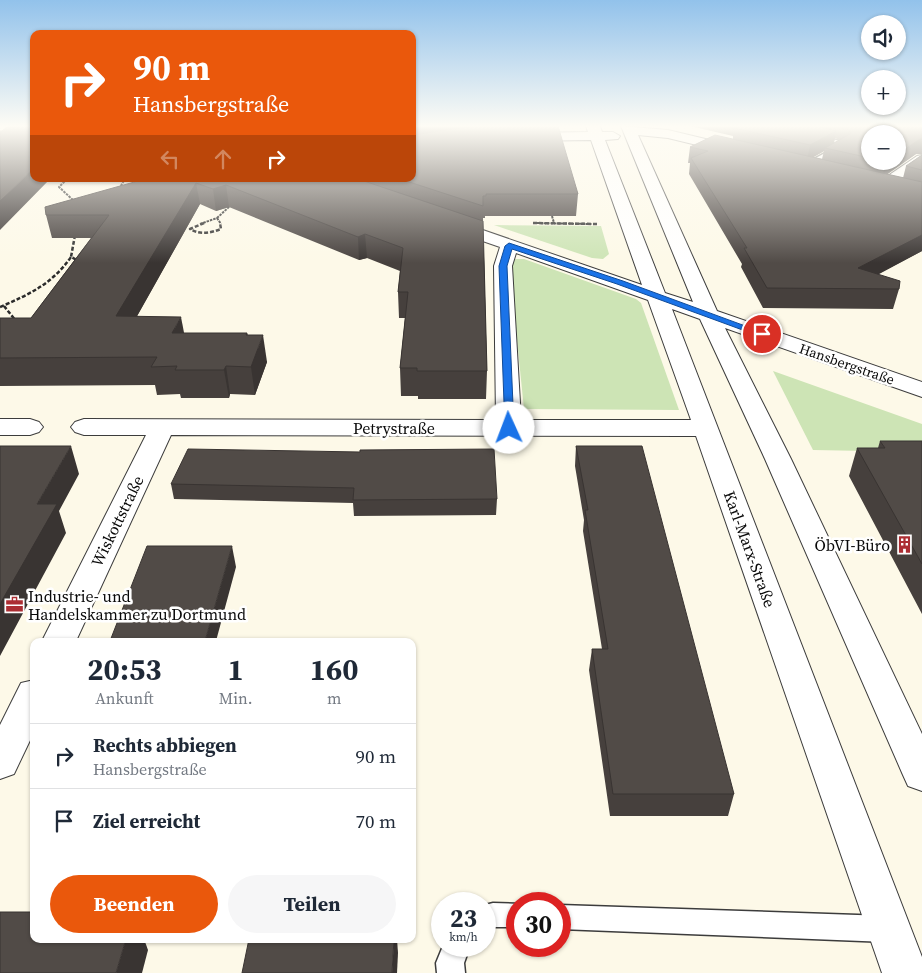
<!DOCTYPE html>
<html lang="de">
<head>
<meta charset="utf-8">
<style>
  body { margin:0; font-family:"Source Serif 4",serif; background:#f6f6f7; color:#1f2937; height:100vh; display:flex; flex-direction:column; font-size:19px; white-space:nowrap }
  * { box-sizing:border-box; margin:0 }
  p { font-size:16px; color:#747a83 }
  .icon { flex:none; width:28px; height:28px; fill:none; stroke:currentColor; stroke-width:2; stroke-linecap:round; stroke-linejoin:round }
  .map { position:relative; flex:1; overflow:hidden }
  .sheet { position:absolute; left:30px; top:638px; width:386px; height:305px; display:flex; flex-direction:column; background:#fff; border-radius:10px; box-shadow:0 1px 4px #0004 }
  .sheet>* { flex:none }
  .banner { position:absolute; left:30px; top:30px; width:386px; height:152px; border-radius:10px; box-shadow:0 1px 4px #0004; background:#ea580c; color:#fff; overflow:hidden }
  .controls { position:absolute; left:861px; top:15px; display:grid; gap:10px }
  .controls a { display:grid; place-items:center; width:45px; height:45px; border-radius:50%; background:#fff; box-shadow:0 1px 4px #0004; font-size:25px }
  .speed { position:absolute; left:431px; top:892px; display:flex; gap:10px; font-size:25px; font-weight:700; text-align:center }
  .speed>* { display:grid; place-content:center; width:65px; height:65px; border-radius:50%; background:#fff; box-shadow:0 1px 4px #0004; line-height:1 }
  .speed small { font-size:12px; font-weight:400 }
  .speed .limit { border:8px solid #d22; background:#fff; color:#111 }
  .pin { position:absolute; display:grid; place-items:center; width:42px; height:42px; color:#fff; margin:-21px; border:2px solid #fff; border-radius:50%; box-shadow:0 1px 5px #0007 }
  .me { position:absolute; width:55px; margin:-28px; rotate:358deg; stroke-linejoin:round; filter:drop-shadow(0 0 4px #0008) }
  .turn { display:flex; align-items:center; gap:18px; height:105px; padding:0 20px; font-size:22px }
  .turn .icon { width:65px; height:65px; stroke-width:2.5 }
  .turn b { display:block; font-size:35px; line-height:42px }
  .lanes { display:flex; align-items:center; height:48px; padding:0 20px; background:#0003; justify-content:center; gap:25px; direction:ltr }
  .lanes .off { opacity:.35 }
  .eta { display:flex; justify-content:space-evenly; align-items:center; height:85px; text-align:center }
  .eta b { font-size:30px; font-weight:700; line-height:35px }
  .button { display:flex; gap:10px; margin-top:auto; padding:10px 20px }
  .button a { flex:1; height:58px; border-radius:30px; background:#ea580c; color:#fff; font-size:20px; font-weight:700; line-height:58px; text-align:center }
  .button a+a { background:#f6f6f7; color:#1f2937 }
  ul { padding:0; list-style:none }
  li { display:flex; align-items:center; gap:15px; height:65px; padding:0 20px; border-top:1px solid #e0e1e3 }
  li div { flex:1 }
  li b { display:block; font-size:19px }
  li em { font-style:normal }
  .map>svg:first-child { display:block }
</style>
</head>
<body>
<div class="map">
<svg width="922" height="973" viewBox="0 0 922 973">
  <rect width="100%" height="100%" fill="#fdf9e8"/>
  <g fill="#cde4b5">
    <path d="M494,225L601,226L609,254L603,259L592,258Z"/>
    <path d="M515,259H524L636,299L641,303L679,410L524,409L509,262Z"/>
    <path d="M773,371L922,424V452L813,450Z"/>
  </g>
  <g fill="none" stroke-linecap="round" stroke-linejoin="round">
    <defs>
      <g id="service">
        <path d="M788,126L785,128L840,141L845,148L809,169H803V165L836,147L834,145L773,129L776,126Z"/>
        <path d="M493,903L521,904H518V927H493L485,929V905Z"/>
        <path d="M560,905L887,916L896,920L900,929L896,938L887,942L560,929Z"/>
        <path d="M443,946H470L464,963L465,973H437L436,963Z"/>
      </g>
      <g id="minor">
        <path d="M586,126H600L602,132H613L620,136L618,139L605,140L665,293L693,302L621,126L668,130L743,148L745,151L743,154L738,155L668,138L638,135L717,311L922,382V397L725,328L791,459L922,734V791L908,786L903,775L765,459L700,319L672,309L922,957V973H882L696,436L171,435L76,641H42L146,435H84L75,432L71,427L75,422L84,419L496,420L494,266L500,247L442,227L439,223L442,219L448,218L642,285L591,140L524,141L517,137L524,133L588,132ZM516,253L648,300L691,420H521L512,266Z"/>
        <path d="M922,155V166L891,188H879L877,185L879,182L917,156Z"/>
        <path d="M0,419H30L39,422L43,427L39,432L30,435H0Z"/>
        <path d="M34,680V732L14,774L0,779V725L21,683Z"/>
      </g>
    </defs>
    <use href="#service" stroke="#3c3c3c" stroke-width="3"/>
    <use href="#minor" stroke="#3c3c3c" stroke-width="2"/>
    <g stroke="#2b2b2b" stroke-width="2" stroke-dasharray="2.5 1" stroke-linecap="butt">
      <path d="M67,179L59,187L74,201"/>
      <path d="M119,189L125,179"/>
      <path d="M552,216L554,223"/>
      <path d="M217,218L221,224"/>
      <path d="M217,218L230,206L229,204"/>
      <path d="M533,223L592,224"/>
      <path d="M200,224L217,218"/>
    </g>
    <g stroke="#2b2b2b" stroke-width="2.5" stroke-dasharray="4 2" stroke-linecap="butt">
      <path d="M204,223L190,229C200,235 210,233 221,229L220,223"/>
      <path d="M533,223L597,224"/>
      <path d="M75,235L71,257L79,261"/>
      <path d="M4,306L16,321"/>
      <path d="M0,307C30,294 52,284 71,257"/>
    </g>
    <use href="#service" fill="#fff" fill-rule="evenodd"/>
    <use href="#minor" fill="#fff" fill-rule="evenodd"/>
  </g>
  <g fill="#46403d" fill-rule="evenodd">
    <path d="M690,126H922V154H916L887,174L903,178L906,166L922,155V251L878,274L899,289L893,309L763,308L741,267L742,264L689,174L690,163H688L690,147L733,139V136ZM870,134L898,161H870ZM835,138L840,140L834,143ZM824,151L822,159L813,157Z"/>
    <path d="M138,179H412L578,194L576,216H485V218H483L487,371L486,399H418V396H401L400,368L405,318H399L398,292L400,271L367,258L359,260L229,207L216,211L200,204L137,316L184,333H247L248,335L267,362L255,395L230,394L229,398H181L180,394L157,395L155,385L0,386V318H31L91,238H52L46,215L141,180Z"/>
    <path d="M880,441H922V614L849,476L857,448H878Z"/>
    <path d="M576,446L734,794L728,816H610L589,670L592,649H602L583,531L584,520L575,466Z"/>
    <path d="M360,452L497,499L496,515L354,516L353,503L174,499L171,484Z"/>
  </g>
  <g fill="#393432">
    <path d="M412,126H488L412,143Z"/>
    <path d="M836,131L833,147L825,148L824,151L807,161L810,145Z"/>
    <path d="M920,139H922V154H916L882,178L886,162L898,161V154Z"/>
    <path d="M34,168V179H50L0,230V201Z"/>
    <path d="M196,183L200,204L122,343L116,316Z"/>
    <path d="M226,185L229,207L216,211L213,189Z"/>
    <path d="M365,234L367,258L359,260L358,237Z"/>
    <path d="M922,235V251L853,288L858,268Z"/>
    <path d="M181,317L186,343L172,333Z"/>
    <path d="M263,335L267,362L255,395L251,367Z"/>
    <path d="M226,366L230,394L229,398L224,370Z"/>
    <path d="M71,446L79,474L59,511L66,533L0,656V604L37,504Z"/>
    <path d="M232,546L236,567L216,641H205Z"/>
    <path d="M126,939H144L148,950L142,973H116Z"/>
    <path d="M394,939H397L398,953L397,973H392Z"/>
  </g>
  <g fill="#514b47" stroke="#393432">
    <path d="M34,126V168L0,201V131H2L7,127Z"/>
    <path d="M475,126H558L578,194H486V196H483V206L400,179H412V135Z"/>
    <path d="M738,126H818L836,131L810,145L734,128Z"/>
    <path d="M846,126H922V139H920L898,154V134H870V158L825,148L850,134V132Z"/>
    <path d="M715,135L922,182V235L858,268L900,281L899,289L767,288L744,248H747L691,158L708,151L690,147Z"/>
    <path d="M922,155V170L906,166Z"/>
    <path d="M145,179H358L483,221L487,371H417V368H400L408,292H398L403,248L365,234L358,237L226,185L213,189L196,183L116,316L181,317L172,333H247L246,335H263L251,367L226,366L224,370H175L177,366L151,367L157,357L0,358V318H31L109,215H46L45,207Z"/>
    <path d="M880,441H922V564L857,448H885Z"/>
    <path d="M0,446H71L37,504H57L0,604Z"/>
    <path d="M576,446H642L734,794H613L592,649H608L585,510H588Z"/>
    <path d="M188,449L360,452V450L494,449L497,499L353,500L354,488L171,484Z"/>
    <path d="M147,546H232L205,641H110Z"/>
    <path d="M0,912H34V939H126L116,973H0Z"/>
    <path d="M249,939H394L392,973H242Z"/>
  </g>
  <linearGradient id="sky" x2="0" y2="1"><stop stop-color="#92c2eb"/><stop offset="0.48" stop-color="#fefcf5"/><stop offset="1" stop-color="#fefcf5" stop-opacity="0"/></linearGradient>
  <rect width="922" height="263" fill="url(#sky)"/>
  <path fill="#1a73e8" stroke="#114b97" d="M509,243L623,281L767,334L766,336H759L617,284L512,249L507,266L514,428L509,431L505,430L499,266L505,246Z"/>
  <defs>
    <symbol id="building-bare" viewBox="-9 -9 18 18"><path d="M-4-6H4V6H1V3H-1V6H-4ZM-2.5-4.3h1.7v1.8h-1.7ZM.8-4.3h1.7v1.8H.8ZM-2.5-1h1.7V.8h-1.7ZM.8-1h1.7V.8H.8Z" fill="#ac2e33" stroke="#fff" stroke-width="2.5" paint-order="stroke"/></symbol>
    <symbol id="office-bare" viewBox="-9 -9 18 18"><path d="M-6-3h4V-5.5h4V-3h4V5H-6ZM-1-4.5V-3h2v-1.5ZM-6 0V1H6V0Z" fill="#ac2e33" stroke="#fff" stroke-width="2.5" paint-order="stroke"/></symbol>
  </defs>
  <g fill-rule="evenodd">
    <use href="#building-bare" x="892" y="532" width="25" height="25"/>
    <use href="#office-bare" x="2" y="592" width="25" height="25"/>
  </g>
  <g text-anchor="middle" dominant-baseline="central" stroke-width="5" stroke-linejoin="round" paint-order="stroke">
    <g font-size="14" fill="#090909" stroke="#fff">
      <text transform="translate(847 364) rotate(19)">Hansbergstraße</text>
    </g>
    <g font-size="16" fill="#090909" stroke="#fff">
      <text x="394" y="428">Petrystraße</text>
      <text transform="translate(117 521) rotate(-64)">Wiskottstraße</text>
      <text transform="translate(750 549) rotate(70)">Karl-Marx-Straße</text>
    </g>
    <g font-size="16" fill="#090909" stroke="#fff" text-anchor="end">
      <text x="890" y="545">ÖbVI-Büro</text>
      <text x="28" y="596" text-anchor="start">Industrie- und<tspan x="28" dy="18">Handelskammer zu Dortmund</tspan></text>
    </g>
  </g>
</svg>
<div class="controls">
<a><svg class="icon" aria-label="sound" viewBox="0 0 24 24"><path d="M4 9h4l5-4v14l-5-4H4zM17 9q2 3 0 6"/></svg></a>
<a>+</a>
<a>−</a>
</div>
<div class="speed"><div>23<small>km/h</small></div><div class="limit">30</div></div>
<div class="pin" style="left:762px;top:334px;background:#d93025"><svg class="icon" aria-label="arrive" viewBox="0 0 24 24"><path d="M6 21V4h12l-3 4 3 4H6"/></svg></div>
<svg class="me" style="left:509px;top:428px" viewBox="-20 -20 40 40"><circle r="19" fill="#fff"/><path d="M0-13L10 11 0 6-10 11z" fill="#1a73e8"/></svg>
<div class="banner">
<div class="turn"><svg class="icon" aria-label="right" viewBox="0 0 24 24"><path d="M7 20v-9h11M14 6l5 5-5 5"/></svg><div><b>90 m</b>Hansbergstraße</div></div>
<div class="lanes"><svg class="icon off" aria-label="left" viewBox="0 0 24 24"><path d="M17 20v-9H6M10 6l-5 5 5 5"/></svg><svg class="icon off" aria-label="ahead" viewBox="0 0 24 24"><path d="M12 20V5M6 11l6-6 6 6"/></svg><svg class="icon" aria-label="right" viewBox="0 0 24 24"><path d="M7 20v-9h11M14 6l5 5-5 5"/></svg></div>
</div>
<section class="sheet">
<div class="eta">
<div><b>20:53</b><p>Ankunft</p></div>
<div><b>1</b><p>Min.</p></div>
<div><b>160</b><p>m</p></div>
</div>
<ul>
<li><svg class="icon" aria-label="right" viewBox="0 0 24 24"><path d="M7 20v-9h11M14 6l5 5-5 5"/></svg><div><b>Rechts abbiegen</b><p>Hansbergstraße</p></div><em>90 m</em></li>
<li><svg class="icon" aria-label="arrive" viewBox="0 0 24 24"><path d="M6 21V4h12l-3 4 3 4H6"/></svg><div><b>Ziel erreicht</b></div><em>70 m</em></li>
</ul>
<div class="button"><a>Beenden</a><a>Teilen</a></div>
</section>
</div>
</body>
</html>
